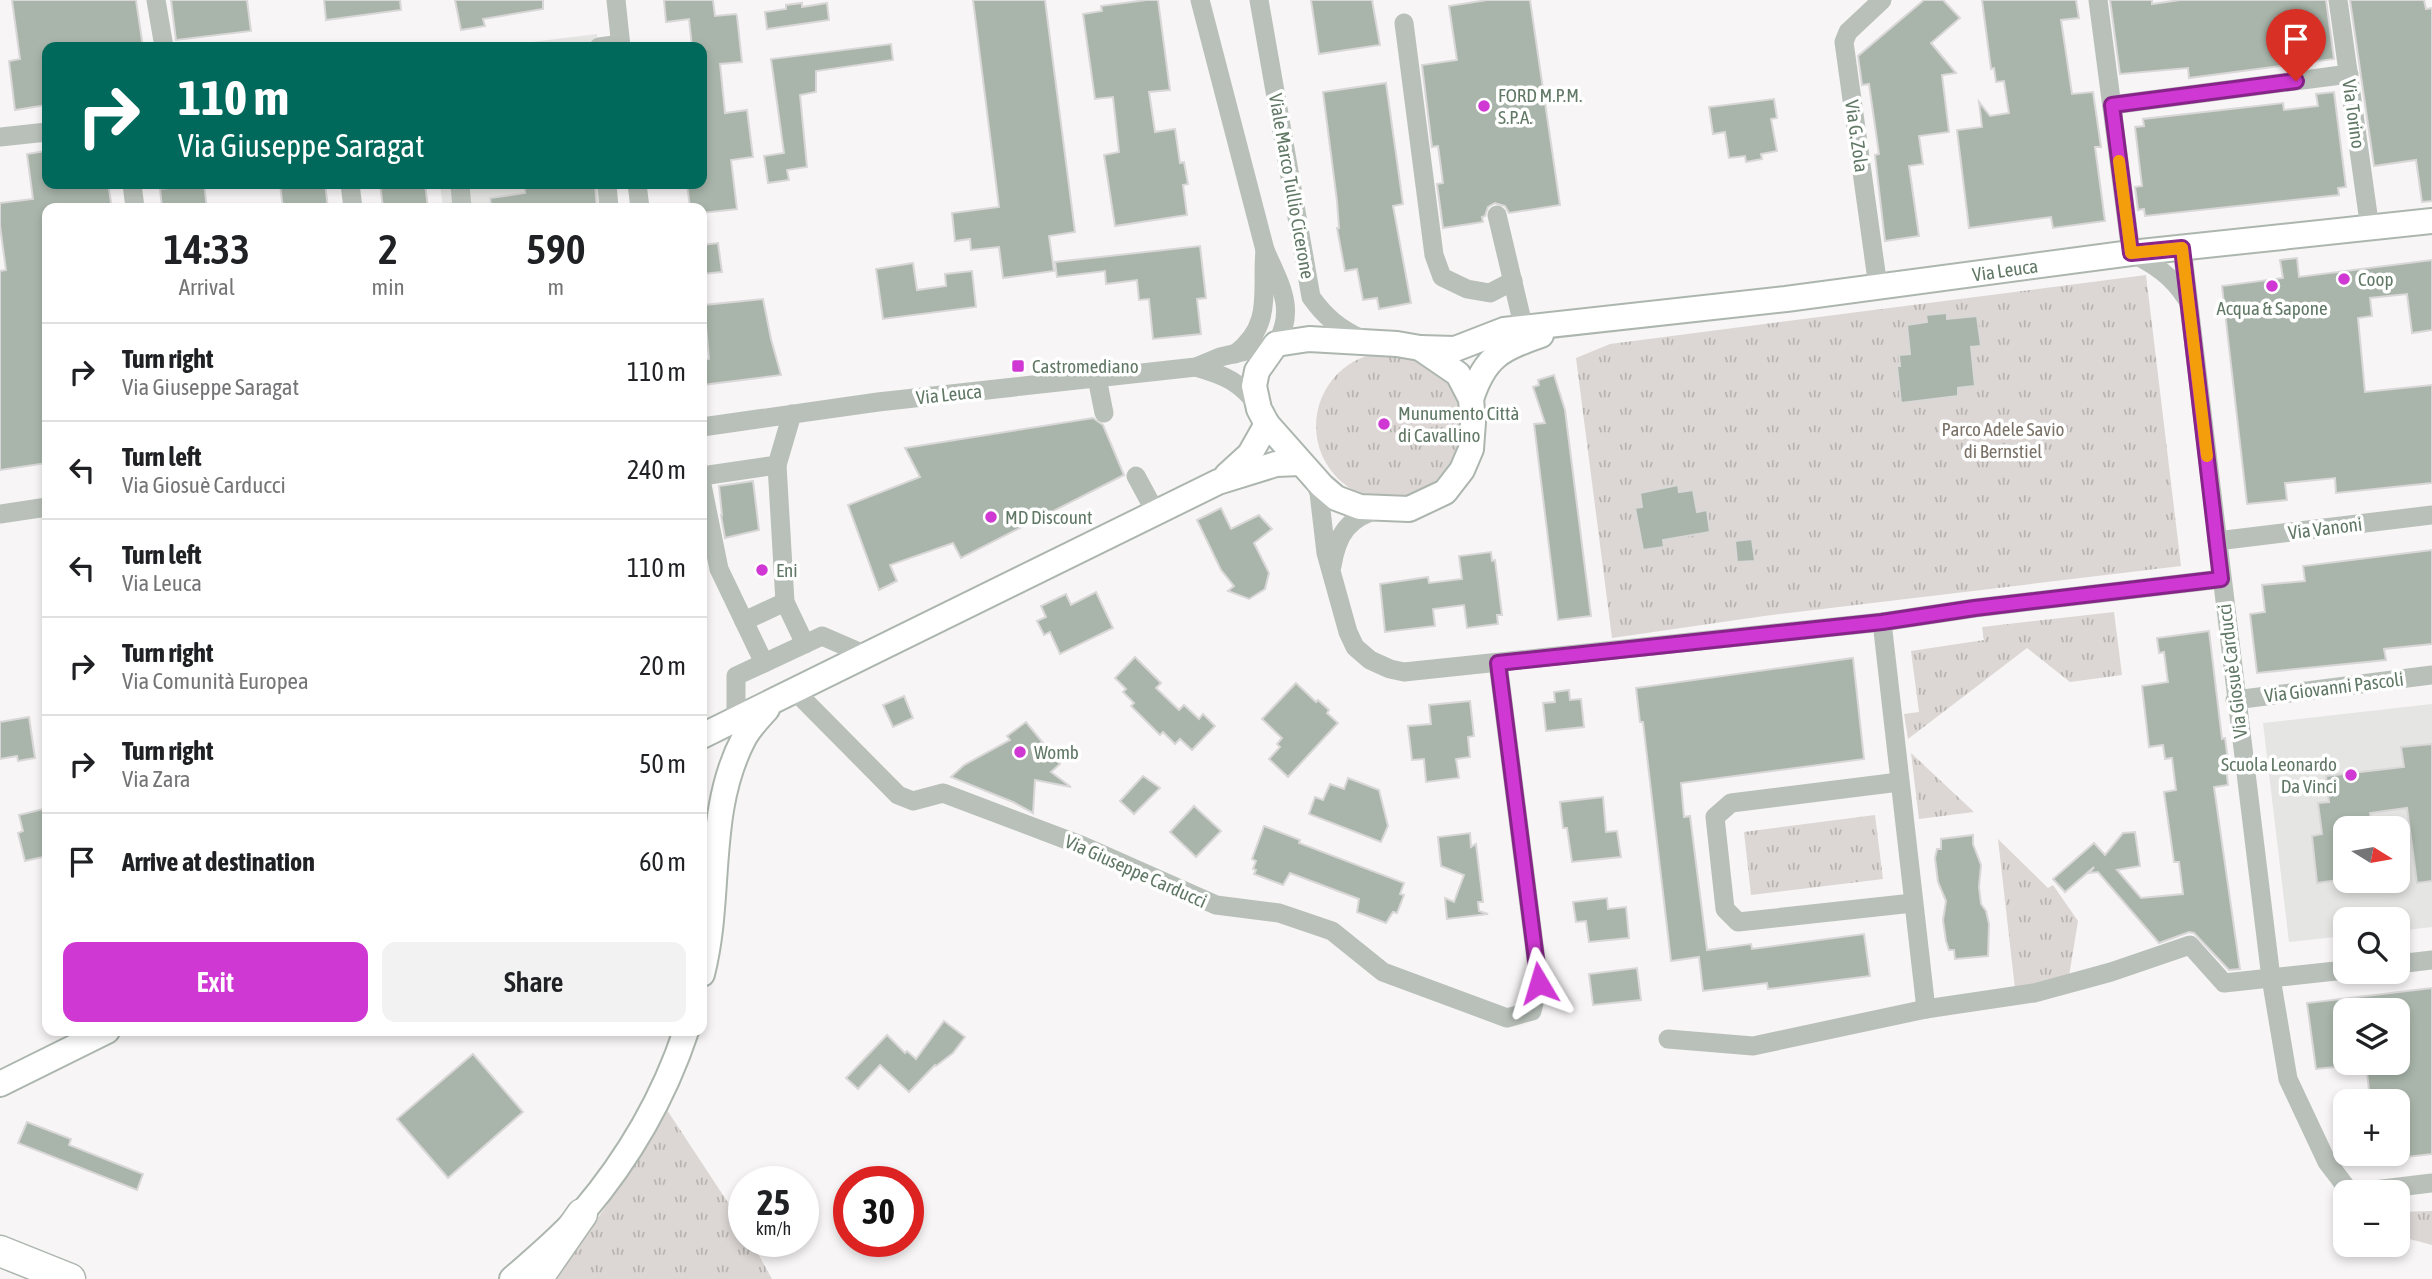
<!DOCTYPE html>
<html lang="en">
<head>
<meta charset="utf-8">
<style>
  body { margin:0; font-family:"Asap Condensed",sans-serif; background:#f2f2f2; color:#202124; height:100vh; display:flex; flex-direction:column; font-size:26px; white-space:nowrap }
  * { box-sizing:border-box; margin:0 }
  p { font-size:23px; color:#757577 }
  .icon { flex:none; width:38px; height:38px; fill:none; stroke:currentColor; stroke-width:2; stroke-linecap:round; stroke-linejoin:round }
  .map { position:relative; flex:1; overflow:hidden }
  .drawer { position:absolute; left:42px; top:203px; width:665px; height:833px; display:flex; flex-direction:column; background:#fff; border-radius:14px; box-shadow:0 4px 10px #0003 }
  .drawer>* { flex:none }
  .guide { position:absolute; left:42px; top:42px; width:665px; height:147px; border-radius:14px; box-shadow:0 4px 10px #0003; background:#00695c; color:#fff; overflow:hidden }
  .needle { width:46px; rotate:101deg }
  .buttons { position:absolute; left:2333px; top:816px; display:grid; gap:14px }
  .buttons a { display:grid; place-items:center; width:77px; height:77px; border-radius:14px; background:#fff; box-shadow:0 4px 10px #0003; font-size:35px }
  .speed { position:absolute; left:728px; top:1166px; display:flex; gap:14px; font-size:35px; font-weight:700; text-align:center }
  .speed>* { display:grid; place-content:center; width:91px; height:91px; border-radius:50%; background:#fff; box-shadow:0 4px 10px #0003; line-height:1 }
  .speed small { font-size:18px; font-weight:400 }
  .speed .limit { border:10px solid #d22; background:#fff; color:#111 }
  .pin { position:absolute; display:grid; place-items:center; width:60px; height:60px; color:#fff; margin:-72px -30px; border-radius:50% 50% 50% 0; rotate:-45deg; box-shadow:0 0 7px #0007 }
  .pin .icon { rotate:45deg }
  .me { position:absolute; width:77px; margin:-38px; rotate:353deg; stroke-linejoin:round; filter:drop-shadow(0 0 5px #0008) }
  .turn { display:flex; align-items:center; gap:24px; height:147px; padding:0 21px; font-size:32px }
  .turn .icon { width:91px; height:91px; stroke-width:2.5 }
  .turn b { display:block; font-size:49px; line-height:60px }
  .eta { display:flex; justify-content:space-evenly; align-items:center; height:119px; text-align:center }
  .eta b { font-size:42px; font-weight:600; line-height:49px }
  .cta { display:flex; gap:14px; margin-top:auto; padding:14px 21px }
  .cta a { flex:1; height:80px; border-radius:14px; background:#d038d3; color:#fff; font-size:28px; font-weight:600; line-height:80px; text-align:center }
  .cta a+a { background:#f2f2f2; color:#202124 }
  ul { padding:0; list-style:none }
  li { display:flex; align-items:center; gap:21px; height:98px; padding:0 21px; border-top:2px solid #e0e0e0 }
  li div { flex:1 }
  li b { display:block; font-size:26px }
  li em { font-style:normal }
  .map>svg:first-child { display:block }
</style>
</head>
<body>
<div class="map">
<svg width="2432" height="1279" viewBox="0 0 2432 1279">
  <defs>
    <pattern id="grass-tufts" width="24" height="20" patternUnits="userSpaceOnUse" patternTransform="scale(1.75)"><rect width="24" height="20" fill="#dcd7d4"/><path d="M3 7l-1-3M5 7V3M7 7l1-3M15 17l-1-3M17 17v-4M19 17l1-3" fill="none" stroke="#b6b3b0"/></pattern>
  </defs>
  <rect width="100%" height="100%" fill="#f7f5f5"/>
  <g fill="#e5e5e4" fill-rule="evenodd">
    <path d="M597,34L598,47H492Z"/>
    <path d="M440,184H615L618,208H443Z"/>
    <path d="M2432,704V927L2398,931V919H2345V936L2289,942L2263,723ZM2345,828H2398V880H2345Z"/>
  </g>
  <g fill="url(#grass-tufts)">
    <path d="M2146,275L2181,566L1764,616L1612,638L1576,358L1610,344Z"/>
    <circle cx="1390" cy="426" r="74"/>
    <path d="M2114,612L2122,675L2070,682L2027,648L1908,739L1904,714L1919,712L1911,651L1984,640L1982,627Z"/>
    <path d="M1911,753L1974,812L1919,819Z"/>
    <path d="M1875,815L1883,879L1751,895L1744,832Z"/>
    <path d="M1998,839L2048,888L2053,885L2078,921L2069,976L2015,989Z"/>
    <path d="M667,1110L744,1227V1241H751L772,1279H555L630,1172Z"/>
    <path d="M2432,1211V1245L2398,1236V1212Z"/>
  </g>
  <g fill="#a9b5aa" stroke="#d9d7d7" stroke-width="2">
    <path d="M12,0H136L143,47H47V105L15,110L9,61L20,59Z"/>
    <path d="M171,0H247L251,31L176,40Z"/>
    <path d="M324,0H400L401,10L326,20Z"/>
    <path d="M455,0H543V9L483,19L485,26L461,30Z"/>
    <path d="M664,0H713L715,16L736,14L737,16L742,62L720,64L725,113L747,110L753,157L731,160L737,209L702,213V208H690L687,184H702V164L706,163L702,121V47H692L689,19L666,22Z"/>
    <path d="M973,0H1045L1075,232L1049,236L1054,271L1003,278L999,247L971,250L970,239L955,241L952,213L999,207Z"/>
    <path d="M1146,0H1158L1170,90L1149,92L1155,132L1175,129L1180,163L1184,162L1188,184L1183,185L1187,215L1115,226L1104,155L1119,152L1113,97L1095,99L1083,14L1102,11L1101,6Z"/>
    <path d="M1311,0H1372L1380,45L1319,54Z"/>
    <path d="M1487,0H1530L1560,205L1509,213L1505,206L1495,203L1488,207L1485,216L1482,217L1483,222L1443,228L1437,184L1443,183L1438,146L1432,147L1422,65L1457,60L1449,6Z"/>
    <path d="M1924,0H1943L1960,18L1931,43L1956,73L1942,75L1949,132L1919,136L1923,164L1909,166L1919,236L1885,241L1875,155L1879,154L1869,84L1862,85L1858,56Z"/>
    <path d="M1982,0H2076L2079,18L2061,20L2072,94L2093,92L2101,147H2095L2105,221L2053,228L2051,217L1969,228L1957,130L1982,127L1979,102L1990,116L2009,113L2004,81L1996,82L1994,68L1991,69Z"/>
    <path d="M2110,0H2152V4L2180,0H2326L2334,59L2189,78L2188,68L2120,74Z"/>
    <path d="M2350,0H2424L2426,9L2432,8V201L2422,202L2416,160L2374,166Z"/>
    <path d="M802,3V7L827,3L829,20L767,29L765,12L786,9V5Z"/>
    <path d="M891,44L893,60L816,71V92L800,95L807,167L787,170L789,180L768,183L764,156L784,153L771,59Z"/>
    <path d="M1386,83L1403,204L1393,206L1411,303L1379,309L1377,298L1363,300L1357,269L1345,271L1337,228H1339L1337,201L1323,92Z"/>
    <path d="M2334,92L2346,187L2338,188L2339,195L2145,216L2144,209L2138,210L2135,187L2142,186L2135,127L2144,126L2143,119L2283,103L2284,110L2318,106L2316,94Z"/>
    <path d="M1774,99L1777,118L1771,119L1777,151L1761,154L1762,159L1746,162L1745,156L1729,158L1725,132L1713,134L1709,107Z"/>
    <path d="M46,151L47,184H108L112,208H47V463L0,470V271L6,270L0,226V203L33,199L27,154Z"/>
    <path d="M204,184L207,208H162L160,189Z"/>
    <path d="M280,184H325L328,208H283Z"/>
    <path d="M380,184H425L428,208H383Z"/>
    <path d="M524,184H595L597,208H491L490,198L525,193Z"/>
    <path d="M718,243L722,272L702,274V245Z"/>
    <path d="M1200,246L1206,298L1197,299L1201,334L1153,339L1149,299L1139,300L1137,280L1106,284L1105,271L1057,277L1055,262Z"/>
    <path d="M2297,258L2299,277L2432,260V330L2412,333L2407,294L2370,298L2372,316L2358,318L2365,392L2432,385V483L2336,493L2335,478L2285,483L2287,500L2247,504L2222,286L2283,278L2280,260Z"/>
    <path d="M913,263L917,290L946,286L945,274L972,271L976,307L883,319L876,269Z"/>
    <path d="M763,299L771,339L781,375L702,385V360L709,359L704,305Z"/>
    <path d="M1947,313V319L1977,316L1981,346L1971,347L1975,386L1958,388V396L1901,403L1897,366H1900L1899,355L1910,354L1907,325L1927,322L1926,315Z"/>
    <path d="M1554,375L1565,410L1591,616L1558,620L1534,424L1545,423L1533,387L1539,385L1538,380Z"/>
    <path d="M1093,418L1103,425L1124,475L961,558L953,543L890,565L897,581L879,590L848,505L920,477L905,448Z"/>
    <path d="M753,481L759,530L725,538L721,515H722L719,486Z"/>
    <path d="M1678,485L1679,492L1693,490L1697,512L1707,510L1710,532L1663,540L1664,547L1643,550L1635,508L1642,507L1640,493Z"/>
    <path d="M1221,508L1231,529L1259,515L1272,529L1254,543L1269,573L1265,589L1249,599L1228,591L1234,586L1221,570L1197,520Z"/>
    <path d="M1752,539L1755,561L1737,562L1735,541Z"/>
    <path d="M2432,550V644L2384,649L2386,660L2257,673L2250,614L2265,612L2262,585L2305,581L2303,566Z"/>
    <path d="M1491,552L1492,561L1495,560L1502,615H1497L1498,624L1467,628L1464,605L1433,609L1435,626L1385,632L1380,584L1428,577L1429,583L1462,579L1459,556Z"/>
    <path d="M1096,592L1113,628L1060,654L1050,632L1044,635L1037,621L1046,617L1041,606L1066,594L1071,605Z"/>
    <path d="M2209,631L2222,739L2225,738L2229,768H2226L2228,785L2214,787L2240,969L2229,970L2194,933L2189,932L2159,943L2098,872L2089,873L2094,867L2065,892L2053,879L2094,843L2105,855L2123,833L2135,832L2140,866L2117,870L2141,898L2183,894L2179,862H2174L2164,792L2176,790L2172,758L2165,759L2163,745L2149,747L2142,686L2168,682L2164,652L2159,653L2157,638Z"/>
    <path d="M1135,657L1161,683L1156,688L1179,710L1184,705L1199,719L1203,714L1215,726L1192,750L1180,739L1175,744L1163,732L1160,735L1131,706L1134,703L1123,692L1126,689L1115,678Z"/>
    <path d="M1853,658L1864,759L1681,783L1684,817L1690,816L1707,950L1751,944L1752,949L1864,934L1870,976L1768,989L1767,983L1703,991L1699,957L1671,961L1643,722H1640L1636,688Z"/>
    <path d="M1296,683L1316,702L1318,700L1329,710L1327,713L1338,723L1288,777L1269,759L1280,747L1277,744L1282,738L1262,719Z"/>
    <path d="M1569,690L1570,700L1581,699L1584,727L1546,731L1543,703L1555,702L1554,692Z"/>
    <path d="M904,696L913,718L893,727L883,705Z"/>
    <path d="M1470,701L1474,736L1468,737L1470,757L1456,759L1459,778L1426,782L1424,759L1412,760L1408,726L1431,724L1429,705Z"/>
    <path d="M29,717L35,758L18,761L17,756L0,759V722Z"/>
    <path d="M1026,722L1060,764L1051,772L1071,787L1035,780L1033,813L1013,802L951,777L964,765L1010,740L1007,736Z"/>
    <path d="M2432,744V881L2417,883L2407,808L2370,813L2372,828H2345V879L2317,883L2312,836L2322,834L2318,803L2329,802L2326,776L2404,767L2401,747Z"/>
    <path d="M1143,776L1160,788L1134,814L1120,801Z"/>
    <path d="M1348,778L1379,790L1388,826L1381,842L1309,814L1315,797L1323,800L1330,784L1344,789Z"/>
    <path d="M1603,797L1606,832L1617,831L1621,857L1572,862L1567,828H1563L1560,802Z"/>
    <path d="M1194,806L1221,831L1196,857L1170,832Z"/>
    <path d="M47,808V856L25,861L18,833L23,831L19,815Z"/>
    <path d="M1264,826L1300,840L1299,843L1404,883L1400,894L1404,895L1397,913L1393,912L1386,923L1357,912L1359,899L1290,873L1283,885L1254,874L1256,870L1253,869L1256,861L1252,859Z"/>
    <path d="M1470,833L1471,847L1476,844L1483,902H1478L1479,911L1488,914L1447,919L1445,898L1454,902L1464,875L1441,866L1438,837Z"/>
    <path d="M1973,835V844L1981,865L1979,887L1981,904L1986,911L1989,924L1988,956L1955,959L1954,950H1949L1946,941L1943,920L1946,901L1938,882L1935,858L1937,849H1941V839Z"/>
    <path d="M1607,898L1608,909L1626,907L1629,938L1589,942L1586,921L1576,922L1573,902Z"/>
    <path d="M1637,968L1641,1000L1593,1005L1589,974Z"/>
    <path d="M2432,988V1154L2398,1158V1101H2370L2366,1062H2398V1010H2345V1066L2316,1069L2307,1003Z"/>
    <path d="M944,1021L965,1037L953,1053L936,1066L935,1065L909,1092L880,1065L858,1089L846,1078L887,1035L905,1053L907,1051L916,1059Z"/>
    <path d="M473,1054L523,1112L448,1178L397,1119Z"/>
    <path d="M27,1122L71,1139L69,1145L143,1174L137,1190L18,1143Z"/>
  </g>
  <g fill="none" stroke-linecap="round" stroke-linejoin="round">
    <defs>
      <g id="major">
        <path d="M1309,339L1397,344L1420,348L1458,374L1471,399L1473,422L1471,449L1462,470L1445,492L1409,509L1360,507L1336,498L1322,486L1267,424L1259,409L1254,386L1257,371L1276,344Z"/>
        <path d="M1420,348L1455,349L1504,330L1786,299L2131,253L2432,221"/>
        <path d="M1471,399C1485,356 1501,349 1541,335"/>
        <path d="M1227,475L1250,454L1267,424"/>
        <path d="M702,736L1218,482L1276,464L1300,463"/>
        <path d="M702,974C722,896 705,812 744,738C750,727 759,718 767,709"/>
        <path d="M0,1084L107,1031"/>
        <path d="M512,1279C536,1258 563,1236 583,1212C628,1159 664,1097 686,1031"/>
      </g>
      <g id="highway">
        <path d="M0,1251L70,1279"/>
        <path d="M537,1279L582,1214"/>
      </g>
    </defs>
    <use href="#major" stroke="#acb6ae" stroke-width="28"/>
    <use href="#highway" stroke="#acb5ae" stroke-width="33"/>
    <g stroke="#b8c0b9" stroke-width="19">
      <path d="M156,0L164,47"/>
      <path d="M616,0L621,47"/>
      <path d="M1200,0L1265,250C1261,291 1274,325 1235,354"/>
      <path d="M1259,0L1311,297C1325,317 1340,329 1362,339"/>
      <path d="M2098,0L2131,253C2154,264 2172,276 2186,298"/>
      <path d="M2338,0L2370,229"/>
      <path d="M1404,23L1434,255L1442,277L1467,289L1490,293L1513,281"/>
      <path d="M599,47L621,44"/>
      <path d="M2112,105L2349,74"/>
      <path d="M0,137L47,132"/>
      <path d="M132,184L135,208"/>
      <path d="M350,184L353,208"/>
      <path d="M460,184L462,208"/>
      <path d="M607,184L609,208"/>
      <path d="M637,184L640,208"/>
      <path d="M1497,215L1524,329"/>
      <path d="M2182,248L2271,978L2288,1079L2327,1162L2350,1192"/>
      <path d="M1878,287L1844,42L1848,32L1882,0"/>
      <path d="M1196,367C1224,375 1241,382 1258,406"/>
      <path d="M1097,378L1104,413"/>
      <path d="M702,427L878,402L1196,367L1220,357L1276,344C1297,309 1279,283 1265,250"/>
      <path d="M777,465L785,602L805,644"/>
      <path d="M702,476L777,465L792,414"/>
      <path d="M1136,476L1156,513"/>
      <path d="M1313,478L1319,493L1326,553L1348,632L1355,647L1370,660L1390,669L1404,672L1882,622L1975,608L2221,579"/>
      <path d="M702,485L719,569L764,663"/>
      <path d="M0,514L47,507"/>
      <path d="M2217,541L2432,515"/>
      <path d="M1332,566C1337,534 1349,517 1380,509"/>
      <path d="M744,621L785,602"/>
      <path d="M1882,622L1926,1009"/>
      <path d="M795,691L898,795L913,801L943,793L1083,846L1216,905L1279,913L1332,931L1383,972L1507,1018L1532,1011L1539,983L1498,663"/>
      <path d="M2235,700L2432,675"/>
      <path d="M736,719V676L822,636L866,655"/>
      <path d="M1899,782L1731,803L1715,817L1725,909L1738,922L1913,903"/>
      <path d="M2398,964L2432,960"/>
      <path d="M1668,1039L1753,1046L1926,1009L2034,993L2111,972L2190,945L2224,983L2345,970"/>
      <path d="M2357,1192L2432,1183"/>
    </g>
    <use href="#major" stroke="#fff" stroke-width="24"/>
    <use href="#highway" stroke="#fff" stroke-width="30"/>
  </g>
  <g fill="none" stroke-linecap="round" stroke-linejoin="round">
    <defs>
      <path id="route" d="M1539,983L1498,663L1882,622L1975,608L2221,579L2182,248L2131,253L2112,105L2296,81"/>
    </defs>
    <use href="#route" stroke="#872489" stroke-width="18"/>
    <use href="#route" stroke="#d038d3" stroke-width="12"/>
    <path stroke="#f59e0b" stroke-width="12" d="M2119,161L2131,253L2182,248L2207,456"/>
  </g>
  <g fill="#d038d3" stroke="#fff" stroke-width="2.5">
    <circle cx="1484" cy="106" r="7"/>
    <circle cx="2344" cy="279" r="7"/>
    <circle cx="2272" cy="286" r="7"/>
    <rect x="1011" y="359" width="14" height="14" rx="3.5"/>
    <circle cx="1384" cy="424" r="7"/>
    <circle cx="991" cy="517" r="7"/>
    <circle cx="762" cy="570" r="7"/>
    <circle cx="1020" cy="752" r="7"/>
    <circle cx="2351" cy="775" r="7"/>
  </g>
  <g text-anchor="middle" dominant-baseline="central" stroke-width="7" stroke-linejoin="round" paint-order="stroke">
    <g font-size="19" fill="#607865" stroke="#fff" text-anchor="start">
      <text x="1498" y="95">FORD M.P.M.<tspan x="1498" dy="22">S.P.A.</tspan></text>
      <text x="2358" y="279">Coop</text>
      <text x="2272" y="308" text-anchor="middle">Acqua &amp; Sapone</text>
      <text x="1032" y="366">Castromediano</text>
      <text x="1398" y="413">Munumento Città<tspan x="1398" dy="22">di Cavallino</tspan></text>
      <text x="1005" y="517">MD Discount</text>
      <text x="776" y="570">Eni</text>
      <text x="1034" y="752">Womb</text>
      <text x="2337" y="764" text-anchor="end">Scuola Leonardo<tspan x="2337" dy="22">Da Vinci</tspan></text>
    </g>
    <g font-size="19" fill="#607865" stroke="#fff">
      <text transform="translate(2354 114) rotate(82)">Via Torino</text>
      <text transform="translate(1857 136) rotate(82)">Via G. Zola</text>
      <text transform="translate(1292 186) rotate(80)">Viale Marco Tullio Cicerone</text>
      <text transform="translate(2005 270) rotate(-8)">Via Leuca</text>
      <text transform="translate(949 394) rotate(-6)">Via Leuca</text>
      <text transform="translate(2325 528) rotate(-7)">Via Vanoni</text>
      <text transform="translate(2232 671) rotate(-97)">Via Giosuè Carducci</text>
      <text transform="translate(2334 687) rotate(-7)">Via Giovanni Pascoli</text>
      <text transform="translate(1136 871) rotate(24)">Via Giuseppe Carducci</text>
    </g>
    <g font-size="19" fill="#7b7267" stroke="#fff">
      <text x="2003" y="429">Parco Adele Savio<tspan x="2003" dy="22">di Bernstiel</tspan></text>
    </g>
  </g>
</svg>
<div class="buttons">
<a><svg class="needle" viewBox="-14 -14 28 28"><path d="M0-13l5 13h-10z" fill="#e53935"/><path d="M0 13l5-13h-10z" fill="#757577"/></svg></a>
<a><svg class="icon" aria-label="search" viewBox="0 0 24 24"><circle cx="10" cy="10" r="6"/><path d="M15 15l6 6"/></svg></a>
<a><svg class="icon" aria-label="layers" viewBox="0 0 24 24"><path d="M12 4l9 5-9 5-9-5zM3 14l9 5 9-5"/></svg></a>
<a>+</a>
<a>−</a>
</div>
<div class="speed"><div>25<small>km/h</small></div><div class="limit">30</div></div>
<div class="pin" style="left:2296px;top:81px;background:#d93025"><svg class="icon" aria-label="arrive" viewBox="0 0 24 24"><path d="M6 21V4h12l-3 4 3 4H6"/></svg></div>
<svg class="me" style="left:1539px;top:983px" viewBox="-20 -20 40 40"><path d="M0-17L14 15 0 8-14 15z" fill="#d038d3" stroke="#fff" stroke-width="4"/></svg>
<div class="guide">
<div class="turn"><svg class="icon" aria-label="right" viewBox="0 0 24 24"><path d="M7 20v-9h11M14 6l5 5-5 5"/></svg><div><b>110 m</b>Via Giuseppe Saragat</div></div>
</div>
<section class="drawer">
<div class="eta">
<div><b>14:33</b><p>Arrival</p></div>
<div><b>2</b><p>min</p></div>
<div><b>590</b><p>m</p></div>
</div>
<ul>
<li><svg class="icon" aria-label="right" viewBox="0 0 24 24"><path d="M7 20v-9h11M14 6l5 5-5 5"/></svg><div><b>Turn right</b><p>Via Giuseppe Saragat</p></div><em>110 m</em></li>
<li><svg class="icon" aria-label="left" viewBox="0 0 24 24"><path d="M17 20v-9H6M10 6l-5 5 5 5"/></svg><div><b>Turn left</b><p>Via Giosuè Carducci</p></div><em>240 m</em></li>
<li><svg class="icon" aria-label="left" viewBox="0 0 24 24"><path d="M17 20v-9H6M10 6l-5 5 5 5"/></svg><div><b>Turn left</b><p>Via Leuca</p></div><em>110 m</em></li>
<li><svg class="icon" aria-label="right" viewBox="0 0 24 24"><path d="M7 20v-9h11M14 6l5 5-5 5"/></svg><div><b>Turn right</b><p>Via Comunità Europea</p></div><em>20 m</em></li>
<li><svg class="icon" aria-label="right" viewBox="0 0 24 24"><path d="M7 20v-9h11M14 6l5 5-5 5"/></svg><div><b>Turn right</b><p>Via Zara</p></div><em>50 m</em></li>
<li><svg class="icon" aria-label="arrive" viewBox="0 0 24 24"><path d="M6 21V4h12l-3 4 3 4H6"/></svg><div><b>Arrive at destination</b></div><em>60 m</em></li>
</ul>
<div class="cta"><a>Exit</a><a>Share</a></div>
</section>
</div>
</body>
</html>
